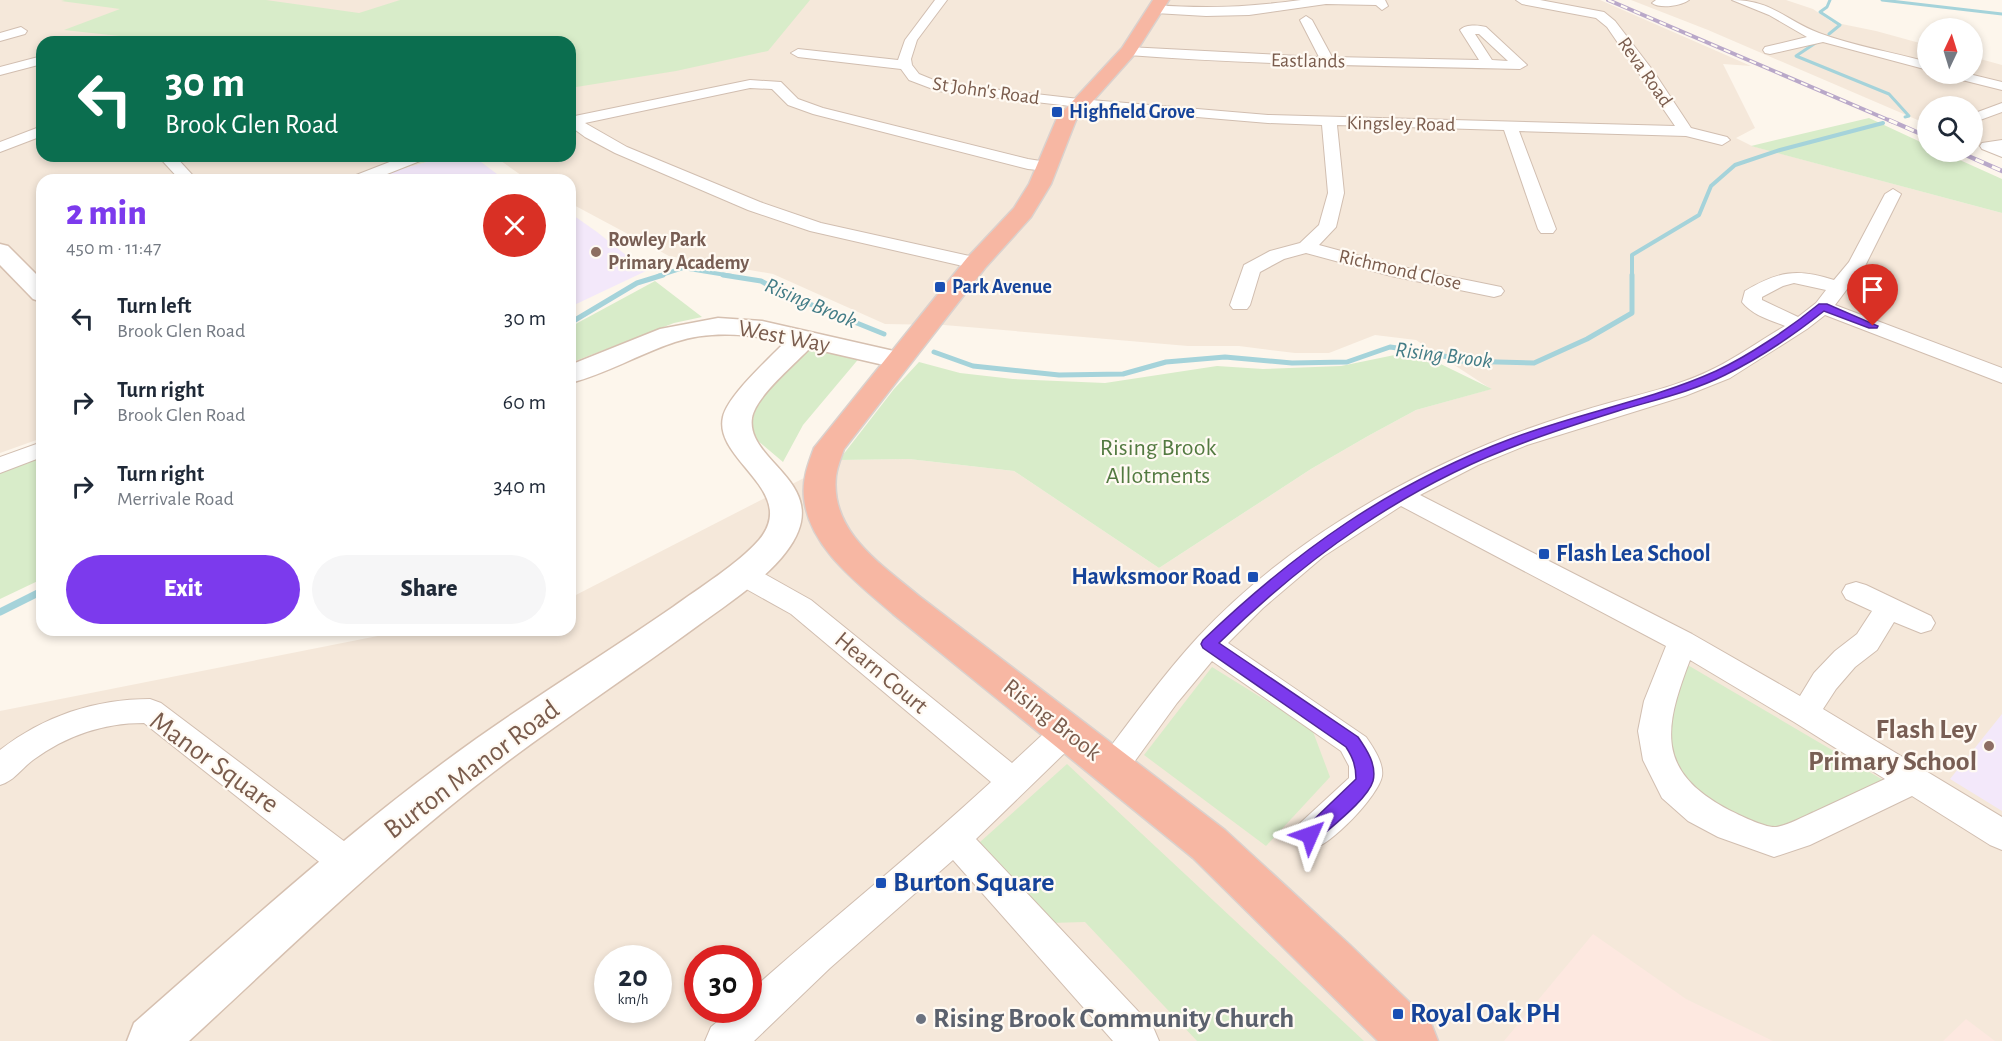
<!DOCTYPE html>
<html lang="en">
<head>
<meta charset="utf-8">
<style>
  body { margin:0; font-family:"Alegreya Sans",sans-serif; background:#f6f6f7; color:#1f2937; height:100vh; display:flex; flex-direction:column; font-size:22px; white-space:nowrap }
  * { box-sizing:border-box; margin:0 }
  p { font-size:20px; color:#747a83 }
  .icon { flex:none; width:33px; height:33px; fill:none; stroke:currentColor; stroke-width:2; stroke-linecap:round; stroke-linejoin:round }
  .map { position:relative; flex:1; overflow:hidden }
  .details { position:absolute; left:36px; top:174px; width:540px; height:462px; display:flex; flex-direction:column; background:#fff; border-radius:18px; box-shadow:0 3px 9px #0003 }
  .details>* { flex:none }
  .banner { position:absolute; left:36px; top:36px; width:540px; height:126px; border-radius:18px; box-shadow:0 3px 9px #0003; background:#0b6e4f; color:#fff; overflow:hidden }
  .needle { width:39px; rotate:4deg }
  .controls { position:absolute; left:1917px; top:18px; display:grid; gap:12px }
  .controls a { display:grid; place-items:center; width:66px; height:66px; border-radius:50%; background:#fff; box-shadow:0 3px 9px #0003; font-size:30px }
  .speed { position:absolute; left:594px; top:945px; display:flex; gap:12px; font-size:30px; font-weight:700; text-align:center }
  .speed>* { display:grid; place-content:center; width:78px; height:78px; border-radius:50%; background:#fff; box-shadow:0 3px 9px #0003; line-height:1 }
  .speed small { font-size:15px; font-weight:400 }
  .speed .limit { border:9px solid #d22; background:#fff; color:#111 }
  .pin { position:absolute; display:grid; place-items:center; width:51px; height:51px; color:#fff; margin:-62px -26px; border-radius:50% 50% 50% 0; rotate:-45deg; box-shadow:0 0 6px #0007 }
  .pin .icon { rotate:45deg }
  .me { position:absolute; width:66px; margin:-33px; rotate:47deg; stroke-linejoin:round; filter:drop-shadow(0 0 4px #0008) }
  .turn { display:flex; align-items:center; gap:21px; height:126px; padding:0 30px; font-size:27px }
  .turn .icon { width:78px; height:78px; stroke-width:2.5 }
  .turn b { display:block; font-size:42px; line-height:51px }
  .round { display:grid; place-items:center; flex:none; width:63px; height:63px; border-radius:32px; background:#f6f6f7 }
  .headline { display:flex; align-items:center; justify-content:space-between; height:102px; padding:0 30px }
  h1 { font-size:36px; font-weight:800; line-height:45px; color:#7c3aed }
  .cta { display:flex; gap:12px; margin-top:auto; padding:12px 30px }
  .cta a { flex:1; height:69px; border-radius:36px; background:#7c3aed; color:#fff; font-size:24px; font-weight:800; line-height:69px; text-align:center }
  .cta a+a { background:#f6f6f7; color:#1f2937 }
  ul { padding:0; list-style:none }
  li { display:flex; align-items:center; gap:18px; height:84px; padding:0 30px }
  li div { flex:1 }
  li b { display:block; font-size:22px }
  li em { font-style:normal }
  .map>svg:first-child { display:block }
</style>
</head>
<body>
<div class="map">
<svg width="2002" height="1041" viewBox="0 0 2002 1041">
  <rect width="100%" height="100%" fill="#fdf6ec"/>
  <g fill="#f5e8da" fill-rule="evenodd">
    <path d="M0,0H1600L1751,66L1723,64L1755,128L1736,138L1752,146L2002,213V1041H0V711L408,630H570V598L839,460L909,459L1014,471L1159,568L1311,469L1368,436L1416,410L1491,389L1416,340L1375,335L1329,353H1295L1239,346H1188L944,325L885,324L773,274L669,256L570,203V180H528L494,156H570V42H42V156H448L395,171L377,180H42V438L0,453ZM608,958H658V1010H608ZM698,958H748V1010H698Z"/>
    <path d="M1631,0H1786L1813,9L1832,22L1876,31L1927,45L1928,74H1972L1973,57L2002,65V156L1973,143L1972,106H1928L1927,124L1708,30Z"/>
  </g>
  <g fill="#fde8e0">
    <path d="M1593,934L1686,999L1773,1041H1504Z"/>
    <path d="M1966,1019L1995,1041H1943Z"/>
  </g>
  <g fill="#f3e8fa">
    <path d="M448,156H473L497,174L509,180H377L395,171Z"/>
    <path d="M570,213L597,232L646,271L570,307Z"/>
    <path d="M2002,714V811L1950,779Z"/>
  </g>
  <g fill="#d8ecc9">
    <path d="M65,0H266L359,13L400,0H810L768,51L676,71L570,88V42H175L64,30L120,9L61,1Z"/>
    <path d="M1869,118L1927,145L1928,152H1942L2002,179V213L1751,146Z"/>
    <path d="M655,281L702,317L674,323L570,363V327Z"/>
    <path d="M813,345L861,356L803,425L783,462L750,434L756,405L769,386Z"/>
    <path d="M1414,351L1492,389L1416,410L1368,436L1311,469L1159,568L1014,471L909,459L839,460L894,389L919,362L960,373L1013,379L1105,383L1217,366L1263,369L1341,366Z"/>
    <path d="M42,457V579L0,599V473Z"/>
    <path d="M1686,664L1883,780L1799,827L1752,830L1672,777L1662,735Z"/>
    <path d="M1212,667L1312,729L1330,777L1266,846L1144,755Z"/>
    <path d="M1067,764L1364,1041H1197L1085,922L1050,923L981,853L980,842Z"/>
  </g>
  <g fill="none" stroke-linecap="round" stroke-linejoin="round">
    <g stroke="#a5d3da" stroke-width="3">
      <path d="M1882,0L2002,14"/>
      <path d="M1829,34L1840,25L1820,12L1827,7L1830,0"/>
      <path d="M1817,42L1796,56L1889,94L1909,116L1905,117"/>
    </g>
    <g stroke="#a5d3da" stroke-width="4">
      <path d="M658,276L683,268L732,276"/>
      <path d="M1632,276V255L1699,215L1711,186L1735,165L1780,150L1883,123"/>
    </g>
    <g stroke="#a5d3da" stroke-width="5">
      <path d="M723,275L761,281L785,294L884,334"/>
      <path d="M570,323L637,283L663,275"/>
      <path d="M934,352L973,366L1059,375L1123,374L1166,362L1225,357L1292,363L1347,362L1390,347L1434,353L1460,361L1534,363L1587,339L1632,313V275"/>
    </g>
    <path stroke="#a5d3da" stroke-width="7" d="M0,612L42,591"/>
    <defs>
      <g id="street">
        <path d="M935,0H947L917,40L911,59L912,65L919,74L941,83L1079,99L1268,115L1675,126L1607,27L1596,18L1522,4L1516,0H1540L1604,12L1615,21L1654,72L1691,128L1727,137L1730,140L1722,145L1686,136L1519,131L1556,229L1553,233H1541L1538,229L1504,130L1337,125L1344,193L1336,227L1319,245L1393,265L1501,287L1504,291L1501,295L1494,297L1391,276L1306,253L1284,259L1260,272L1250,305L1247,309H1233L1230,305L1244,265L1270,251L1300,243L1319,225L1328,193L1322,125L1268,123L1079,107L938,91L909,80L901,69L798,57L791,53L798,49L898,60L905,40Z"/>
        <path d="M1301,0H1385L1388,6L1382,10L1376,5L1326,4L1249,15L1206,16L1155,13L1149,9L1155,5C1208,9 1248,7 1301,0Z"/>
        <path d="M1656,0H1689C1681,6 1660,9 1652,3Z"/>
        <path d="M1732,0C1772,0 1785,20 1819,33C1853,46 1892,52 1928,62V70L1823,42L1770,54L1765,53L1763,50L1765,47L1807,37L1769,15Z"/>
        <path d="M1306,16L1312,20L1332,57L1479,60L1460,30C1465,24 1479,25 1486,27L1527,65L1520,69C1389,66 1259,65 1128,55L1121,51L1128,47L1319,57L1300,20ZM1475,34H1479L1508,61L1492,60Z"/>
        <path d="M21,27L27,31L25,34L0,41V33Z"/>
        <path d="M42,56V64L0,75V67Z"/>
        <path d="M1948,74H1969L2002,82V90L1950,77Z"/>
        <path d="M750,80L781,82L798,99L823,108L1028,159L1053,163L1055,166L1047,171L1028,169L813,114L788,105L772,89L750,88L585,123L627,147L760,202L821,223L983,259L985,263L983,267L976,269L810,231L748,210L615,153L585,137L570,126V117Z"/>
        <path d="M2002,103V112L1980,120L1973,116L1975,113Z"/>
        <path d="M42,126V136L0,152V142Z"/>
        <path d="M2002,140V157L1982,149L1980,146L1982,143Z"/>
        <path d="M158,156H175L197,180H180Z"/>
        <path d="M405,156H427L425,159L372,180H349L351,177Z"/>
        <path d="M1893,189L1901,194L1866,264L1835,305L2002,368V383L1825,315L1807,329L1730,378L1685,396L1527,445L1478,465L1420,495L1692,634L1800,696L1814,673L1835,651L1857,634L1872,611L1846,599L1842,592L1846,585L1856,582L1866,585L1931,616L1935,623L1931,630L1921,633L1894,622L1877,650L1855,667L1836,689L1823,709L2002,817V850L1990,845L1912,796L1810,845L1774,857L1718,837L1688,821L1662,798L1643,760L1638,731L1644,701L1666,646L1401,506L1324,556L1263,608L1228,643L1366,737C1373,747 1384,763 1382,776C1379,795 1330,847 1311,849C1307,850 1302,847 1298,845L1293,835L1298,825L1349,778V766L1341,751L1212,661L1177,703L1124,776L1113,780L1102,776L1097,767L1102,758C1133,717 1163,675 1198,637C1282,547 1394,481 1508,436C1543,423 1580,411 1616,401C1649,392 1684,384 1715,368C1739,356 1761,340 1785,326C1770,320 1752,315 1742,302L1745,291C1779,271 1797,268 1834,280L1849,262L1885,194ZM1794,283L1826,290L1816,303L1798,317L1762,300V297L1783,286ZM1690,660L1794,722L1885,779C1861,790 1838,801 1814,812C1802,817 1789,825 1776,827C1765,828 1739,815 1729,810C1655,771 1664,728 1690,660Z"/>
        <path d="M42,442V457L0,473V457Z"/>
        <path d="M742,565L752,567L811,600L1012,763L1055,723L1066,720L1077,723L1082,732L1077,741L976,839L1153,1027L1159,1041H1113L953,860L830,968L754,1041H705L711,1027L731,1010H748V993C828,922 912,855 991,782L791,614L732,581L729,574L732,567Z"/>
        <path d="M150,699L161,703L361,854L366,865L361,876L349,880L337,876L144,723C102,723 66,736 33,760C21,769 14,781 0,785V750C44,716 95,699 150,699Z"/>
      </g>
      <g id="secondary">
        <path d="M0,244L8,246L42,280V302L33,299L0,265Z"/>
        <path d="M718,318L762,321L907,354L911,360L907,366L897,368L810,348C795,364 755,397 752,418C745,463 838,484 786,552C767,578 726,605 700,624C636,671 571,714 508,761C394,846 293,945 189,1041H127L134,1023C246,925 355,825 476,739C541,693 608,652 673,607C699,588 738,564 759,540C800,491 713,460 723,417C728,395 769,359 785,342C749,334 711,330 675,342C639,354 606,374 570,383V365L660,329Z"/>
      </g>
      <path id="highway" d="M1153,0H1169L1134,55L1076,120L1051,184L1031,217L985,268L844,449C841,458 837,467 836,476C830,532 881,564 919,596L1225,830L1350,945L1431,1023L1438,1041H1378L1193,858L893,614C859,584 809,548 804,498C802,480 808,464 814,448L967,258L1014,208L1029,184L1057,118L1122,48Z"/>
    </defs>
    <use href="#street" stroke="#d1beb0" stroke-width="2"/>
    <use href="#secondary" stroke="#d6c0b0" stroke-width="3"/>
    <use href="#highway" stroke="#dad1cd" stroke-width="3"/>
    <use href="#street" fill="#fff" fill-rule="evenodd"/>
    <use href="#secondary" fill="#fff" fill-rule="evenodd"/>
    <use href="#highway" fill="#f7b7a3" fill-rule="evenodd"/>
    <defs>
      <path id="rail-far1" d="M1608,0L1893,122"/>
      <g id="rail">
        <path d="M1889,120L1928,137"/>
        <path d="M1959,152L2002,171"/>
      </g>
    </defs>
    <use href="#rail-far1" stroke="#b9a8c9" stroke-width="4"/>
    <use href="#rail" stroke="#b9a8c9" stroke-width="4.5"/>
    <use href="#rail-far1" stroke="#fffaf3" stroke-width="2" stroke-dasharray="7" stroke-linecap="butt"/>
    <use href="#rail" stroke="#fffaf3" stroke-width="3" stroke-dasharray="9" stroke-linecap="butt"/>
  </g>
  <path fill="#7c3aed" stroke="#51269a" stroke-width="1.5" d="M1819,304H1827L1878,326L1877,328H1869L1824,311C1794,335 1760,358 1725,375C1691,392 1654,400 1618,411C1586,421 1554,431 1523,443C1406,486 1308,556 1219,643L1358,737C1367,750 1377,765 1373,781C1368,799 1331,827 1317,840L1310,843L1304,840L1301,835L1304,829L1356,779C1356,766 1353,758 1346,747L1203,648L1201,644L1203,640C1297,550 1390,484 1513,438C1579,413 1652,400 1716,371C1750,355 1790,328 1819,304Z"/>
  <g fill="#1a4fb4" stroke="#fffaf3" stroke-width="2">
    <rect x="1051" y="106" width="12" height="12" rx="3"/>
    <rect x="934" y="281" width="12" height="12" rx="3"/>
    <rect x="1538" y="548" width="12" height="12" rx="3"/>
    <rect x="1247" y="571" width="12" height="12" rx="3"/>
    <rect x="875" y="877" width="12" height="12" rx="3"/>
    <rect x="1392" y="1008" width="12" height="12" rx="3"/>
  </g>
  <g fill="#8d6e63" stroke="#fffaf3" stroke-width="2">
    <circle cx="596" cy="252" r="6"/>
    <circle cx="1989" cy="746" r="6"/>
  </g>
  <circle fill="#6b7280" stroke="#fffaf3" stroke-width="2" cx="921" cy="1019" r="6"/>
  <g text-anchor="middle" dominant-baseline="central" stroke-width="4.5" stroke-linejoin="round" paint-order="stroke">
    <g font-size="20" fill="#7a5c4d" stroke="#fffaf3">
      <text transform="translate(1308 61) rotate(1)">Eastlands</text>
      <text transform="translate(1645 72) rotate(55)">Reva Road</text>
      <text transform="translate(986 91) rotate(8)">St John's Road</text>
      <text transform="translate(1401 124) rotate(1)">Kingsley Road</text>
      <text transform="translate(1400 270) rotate(13)">Richmond Close</text>
    </g>
    <g font-size="20" font-weight="bold" fill="#164399" stroke="#fffaf3" text-anchor="start">
      <text x="1069" y="112">Highfield Grove</text>
      <text x="952" y="287">Park Avenue</text>
    </g>
    <g font-size="20" font-weight="bold" fill="#785e54" stroke="#fffaf3" text-anchor="start">
      <text x="608" y="240">Rowley Park<tspan x="608" dy="23">Primary Academy</tspan></text>
    </g>
    <g font-size="22" font-style="italic" fill="#437c86" stroke="#fffaf3">
      <text transform="translate(811 303) rotate(23)">Rising Brook</text>
      <text transform="translate(1444 355) rotate(7)">Rising Brook</text>
    </g>
    <g font-size="24" fill="#7a5c4d" stroke="#fffaf3">
      <text transform="translate(784 337) rotate(11)">West Way</text>
      <text transform="translate(881 673) rotate(40)">Hearn Court</text>
      <text transform="translate(1052 720) rotate(38)">Rising Brook</text>
    </g>
    <g font-size="24" fill="#537a41" stroke="#fffaf3">
      <text x="1158" y="448">Rising Brook<tspan x="1158" dy="28">Allotments</tspan></text>
    </g>
    <g font-size="24" font-weight="bold" fill="#164399" stroke="#fffaf3" text-anchor="start">
      <text x="1556" y="554">Flash Lea School</text>
      <text x="1241" y="577" text-anchor="end">Hawksmoor Road</text>
    </g>
    <g font-size="28" font-weight="bold" fill="#785e54" stroke="#fffaf3" text-anchor="end">
      <text x="1977" y="730">Flash Ley<tspan x="1977" dy="32">Primary School</tspan></text>
    </g>
    <g font-size="28" fill="#7a5c4d" stroke="#fffaf3">
      <text transform="translate(214 763) rotate(36)">Manor Square</text>
      <text transform="translate(472 770) rotate(-37)">Burton Manor Road</text>
    </g>
    <g font-size="28" font-weight="bold" fill="#164399" stroke="#fffaf3" text-anchor="start">
      <text x="893" y="883">Burton Square</text>
      <text x="1410" y="1014">Royal Oak PH</text>
    </g>
    <g font-size="28" font-weight="bold" fill="#5b616d" stroke="#fffaf3" text-anchor="start">
      <text x="933" y="1019">Rising Brook Community Church</text>
    </g>
  </g>
</svg>
<div class="controls">
<a><svg class="needle" viewBox="-14 -14 28 28"><path d="M0-13l5 13h-10z" fill="#e53935"/><path d="M0 13l5-13h-10z" fill="#747a83"/></svg></a>
<a><svg class="icon" aria-label="search" viewBox="0 0 24 24"><circle cx="10" cy="10" r="6"/><path d="M15 15l6 6"/></svg></a>
</div>
<div class="speed"><div>20<small>km/h</small></div><div class="limit">30</div></div>
<div class="pin" style="left:1873px;top:326px;background:#d93025"><svg class="icon" aria-label="arrive" viewBox="0 0 24 24"><path d="M6 21V4h12l-3 4 3 4H6"/></svg></div>
<svg class="me" style="left:1310px;top:835px" viewBox="-20 -20 40 40"><path d="M0-17L14 15 0 8-14 15z" fill="#7c3aed" stroke="#fff" stroke-width="4"/></svg>
<div class="banner">
<div class="turn"><svg class="icon" aria-label="left" viewBox="0 0 24 24"><path d="M17 20v-9H6M10 6l-5 5 5 5"/></svg><div><b>30 m</b>Brook Glen Road</div></div>
</div>
<section class="details">
<div class="headline"><div><h1>2 min</h1><p>450 m · 11:47</p></div><a class="round" style="background:#d93025;color:#fff"><svg class="icon" aria-label="close" viewBox="0 0 24 24"><path d="M6 6l12 12M18 6L6 18"/></svg></a></div>
<ul>
<li><svg class="icon" aria-label="left" viewBox="0 0 24 24"><path d="M17 20v-9H6M10 6l-5 5 5 5"/></svg><div><b>Turn left</b><p>Brook Glen Road</p></div><em>30 m</em></li>
<li><svg class="icon" aria-label="right" viewBox="0 0 24 24"><path d="M7 20v-9h11M14 6l5 5-5 5"/></svg><div><b>Turn right</b><p>Brook Glen Road</p></div><em>60 m</em></li>
<li><svg class="icon" aria-label="right" viewBox="0 0 24 24"><path d="M7 20v-9h11M14 6l5 5-5 5"/></svg><div><b>Turn right</b><p>Merrivale Road</p></div><em>340 m</em></li>
</ul>
<div class="cta"><a>Exit</a><a>Share</a></div>
</section>
</div>
</body>
</html>
